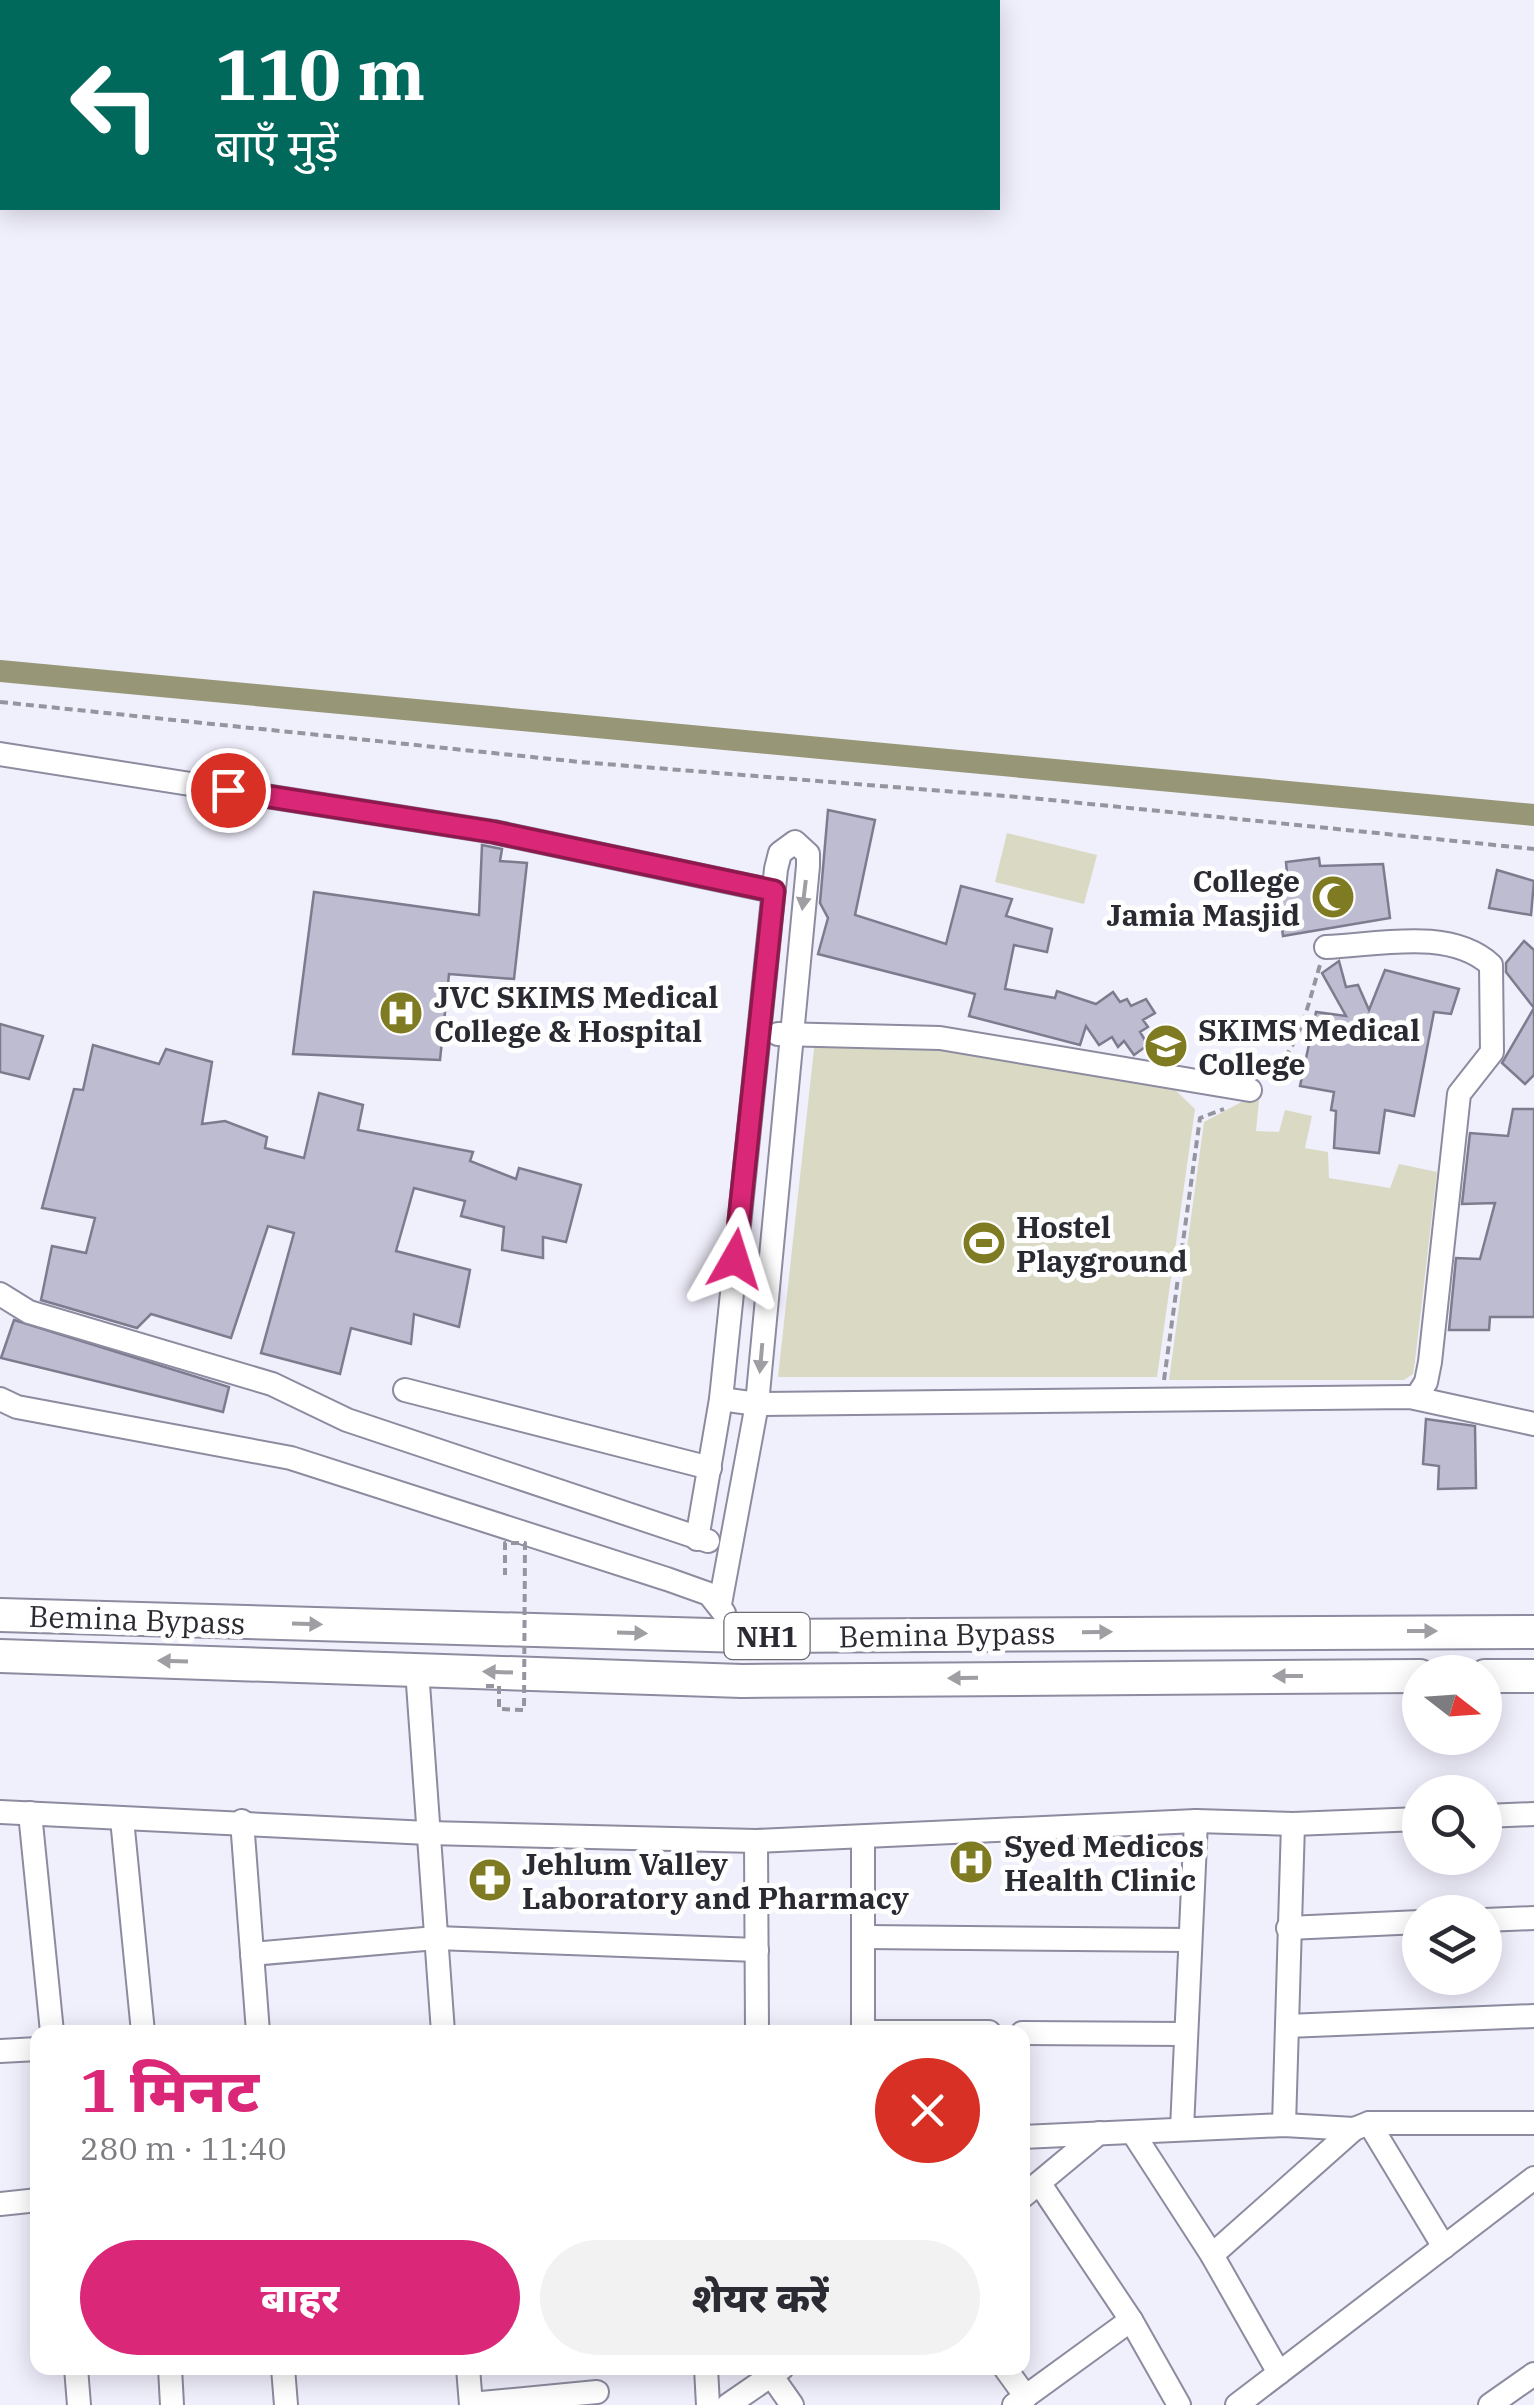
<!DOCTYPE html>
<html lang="hi">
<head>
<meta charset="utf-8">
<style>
  body { margin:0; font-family:"IBM Plex Serif","Noto Sans Devanagari",serif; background:#f2f2f3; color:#2b2b33; height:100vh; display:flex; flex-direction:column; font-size:38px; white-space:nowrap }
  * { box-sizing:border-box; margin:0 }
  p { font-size:32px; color:#7c7c81 }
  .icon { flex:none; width:55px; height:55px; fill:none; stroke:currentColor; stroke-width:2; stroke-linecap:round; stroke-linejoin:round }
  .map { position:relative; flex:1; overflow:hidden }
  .drawer { position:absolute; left:30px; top:2025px; width:1000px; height:350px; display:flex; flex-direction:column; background:#fff; border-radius:20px; box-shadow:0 5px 25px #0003 }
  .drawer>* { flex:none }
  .top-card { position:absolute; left:0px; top:0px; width:1000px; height:210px; box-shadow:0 5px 25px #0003; background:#00695c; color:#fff; overflow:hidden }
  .needle { width:65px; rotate:107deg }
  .fabs { position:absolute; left:1402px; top:1655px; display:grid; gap:20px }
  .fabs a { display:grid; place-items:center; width:100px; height:100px; border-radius:50%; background:#fff; box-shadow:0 5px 25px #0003; font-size:50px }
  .pin { position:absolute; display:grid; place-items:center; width:85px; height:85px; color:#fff; margin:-42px; border:5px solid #fff; border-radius:50%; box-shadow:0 2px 10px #0007 }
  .me { position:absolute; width:110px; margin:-55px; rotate:6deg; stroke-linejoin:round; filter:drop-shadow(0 0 8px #0008) }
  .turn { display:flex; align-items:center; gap:35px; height:210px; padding:0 50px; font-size:45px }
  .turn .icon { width:130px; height:130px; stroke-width:2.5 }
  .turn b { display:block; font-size:70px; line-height:85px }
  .round { display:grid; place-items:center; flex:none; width:105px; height:105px; border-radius:52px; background:#f2f2f3 }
  .headline { display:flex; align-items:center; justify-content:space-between; height:170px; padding:0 50px }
  h1 { font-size:60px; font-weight:800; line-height:75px; color:#db2777 }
  .action { display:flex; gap:20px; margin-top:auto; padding:20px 50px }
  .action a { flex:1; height:115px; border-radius:60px; background:#db2777; color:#fff; font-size:40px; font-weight:800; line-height:115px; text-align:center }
  .action a+a { background:#f2f2f3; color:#2b2b33 }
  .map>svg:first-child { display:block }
</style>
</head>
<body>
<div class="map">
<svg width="1534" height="2405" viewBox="0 0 1534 2405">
  <rect width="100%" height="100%" fill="#f0effc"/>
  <g fill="#dadac4">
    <path d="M1007,833L1097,855L1084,904L995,882Z"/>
    <path d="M815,1040L925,1047L1172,1087L1195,1109L1157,1377H778Z"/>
    <path d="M1249,1098L1259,1101L1256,1131L1279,1132L1285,1110L1312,1116L1305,1148L1328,1152L1329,1178L1390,1188L1399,1164L1437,1172L1415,1361L1413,1374L1404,1380H1169L1204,1122Z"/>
  </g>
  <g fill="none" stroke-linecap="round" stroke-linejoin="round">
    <path stroke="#979777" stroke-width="22" d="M0,671L1534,815"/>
  </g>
  <g fill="#bdbcd1" stroke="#7d7c8f" stroke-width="2.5">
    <path d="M828,810L875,820L855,915L946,944L961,886L1012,899L1006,916L1052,929L1047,952L1014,945L1005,989L1055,998L1057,991L1096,1004L1113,992L1120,1002L1127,999L1131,1006L1146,999L1155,1013L1143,1020L1148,1027L1140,1032L1148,1045L1134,1055L1124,1041L1118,1047L1112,1037L1099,1045L1086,1026L1080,1045L969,1016L975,994L818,954L828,918L820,903Z"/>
    <path d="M482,845L502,849L500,861L527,863L514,979L449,974L440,1060L293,1054L314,892L479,915Z"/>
    <path d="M1319,858L1320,866L1383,864L1390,918L1283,936L1275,877L1287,873L1286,862Z"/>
    <path d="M1497,870L1534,881L1531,915L1489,908Z"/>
    <path d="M1524,941L1534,950V1075L1525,1084L1502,1063L1534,1008L1506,972V963Z"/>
    <path d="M1339,961L1346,987L1358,985L1369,1010L1385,970L1459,989L1451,1014L1434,1012L1414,1116L1385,1110L1379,1153L1334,1148L1336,1111L1331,1110L1334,1092L1300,1086L1316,1012L1346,1016L1322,973Z"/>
    <path d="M0,1024L43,1036L29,1079L0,1072Z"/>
    <path d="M93,1045L159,1064L166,1049L212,1062L202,1124L225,1121L267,1137L265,1148L304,1158L319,1093L363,1105L358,1130L473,1152L470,1161L516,1179L519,1168L581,1185L566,1242L543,1237V1258L502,1250L504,1227L461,1216L465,1201L414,1188L396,1251L470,1270L459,1327L414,1314L411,1344L351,1328L340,1374L261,1353L294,1233L268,1226L231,1338L151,1314L137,1328L41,1300L52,1246L86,1253L95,1218L42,1208L74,1089L83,1090Z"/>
    <path d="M1513,1109H1534V1317H1490L1489,1330H1449L1456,1258L1480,1259L1495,1203L1462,1204L1470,1133L1508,1136Z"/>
    <path d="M14,1320L229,1387L223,1412L1,1358Z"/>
    <path d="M1426,1419L1475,1426L1476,1488L1438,1489L1439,1466L1423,1464Z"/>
  </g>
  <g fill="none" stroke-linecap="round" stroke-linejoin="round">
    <defs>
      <g id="minor">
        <path d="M0,754L494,832L773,891"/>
        <path d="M1326,947C1377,945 1450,927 1491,965L1492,1052L1459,1094L1430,1362L1426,1382L1416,1398"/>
        <path d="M778,1034L940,1038L1250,1090"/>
        <path d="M0,1294L29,1312L272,1384L347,1420L708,1541"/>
        <path d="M405,1390L710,1468"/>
        <path d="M0,1399L17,1407L291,1458L667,1579L709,1594L724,1613"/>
        <path d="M721,1399L757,1404L1410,1397L1534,1424"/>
        <path d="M697,1539L721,1399L776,869L780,853L795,842L808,854V866L757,1404L720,1604"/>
        <path d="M417,1670L443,2032"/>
        <path d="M0,1812L428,1833L756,1841L1196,1821L1293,1824L1420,1819"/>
        <path d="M30,1813L52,2032"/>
        <path d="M1485,1816L1534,1814"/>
        <path d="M122,1819L143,2032"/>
        <path d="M242,1821L258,2032"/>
        <path d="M863,1837V2032"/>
        <path d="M756,1841L757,2032"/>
        <path d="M1485,1920L1534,1918"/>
        <path d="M1288,1928L1420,1922"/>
        <path d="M866,1937L1189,1940"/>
        <path d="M252,1954L436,1938L757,1950"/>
        <path d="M1287,2026L1534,2016"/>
        <path d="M863,2032H989"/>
        <path d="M1022,2033L1185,2034"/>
        <path d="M0,2051L38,2049"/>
        <path d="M1369,2123L1444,2247"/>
        <path d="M1284,2125L1293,1824"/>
        <path d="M1182,2129L1196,1821"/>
        <path d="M1133,2133L1212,2255L1279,2373"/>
        <path d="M1022,2137L1284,2125L1354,2129L1369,2123H1534"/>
        <path d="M1040,2184L1131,2320L1179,2405"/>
        <path d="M1022,2197L1099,2133"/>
        <path d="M0,2204L38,2200"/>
        <path d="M1212,2255L1354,2129"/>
        <path d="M76,2368L79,2405"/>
        <path d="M170,2368L172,2405"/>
        <path d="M283,2368L286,2405"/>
        <path d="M468,2368L471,2405"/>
        <path d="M706,2368L708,2405"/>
        <path d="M1005,2368L1026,2397"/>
        <path d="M771,2375L792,2405"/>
        <path d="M471,2404L597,2392"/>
        <path d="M728,2405L782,2368"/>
        <path d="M1014,2405L1131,2320"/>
        <path d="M1237,2405L1534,2178"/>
        <path d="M1490,2405L1534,2374"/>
      </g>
      <g id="highway">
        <path d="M0,1615L744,1636L1534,1632"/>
        <path d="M0,1656L742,1681L1420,1676"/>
        <path d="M1485,1676H1534"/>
      </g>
    </defs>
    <use href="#minor" stroke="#8c8b9f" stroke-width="26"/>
    <use href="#highway" stroke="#8c8b9f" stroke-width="36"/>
    <g stroke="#95959f" stroke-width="4" stroke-dasharray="8 5" stroke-linecap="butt">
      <path d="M0,702L580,762L1031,798L1534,849"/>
      <path d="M1268,1077C1301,1046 1307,1007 1320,965"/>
      <path d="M1164,1380L1200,1118L1224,1109"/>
    </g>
    <use href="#minor" stroke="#fff" stroke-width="22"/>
    <use href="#highway" stroke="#fff" stroke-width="32"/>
    <path stroke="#95959f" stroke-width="4" stroke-dasharray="8 5" stroke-linecap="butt" d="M486,1686H499V1709L524,1710L525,1543H505V1575"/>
  </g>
  <defs><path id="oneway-solid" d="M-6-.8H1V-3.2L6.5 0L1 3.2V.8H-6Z" transform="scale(2.5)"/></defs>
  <g fill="#9f9fa3">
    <use href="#oneway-solid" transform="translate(804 895) rotate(97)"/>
    <use href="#oneway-solid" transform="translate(761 1358) rotate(95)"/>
    <use href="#oneway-solid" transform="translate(307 1624) rotate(2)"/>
    <use href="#oneway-solid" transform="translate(1422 1631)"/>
    <use href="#oneway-solid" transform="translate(1097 1632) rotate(-1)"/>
    <use href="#oneway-solid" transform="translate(632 1633) rotate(2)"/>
    <use href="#oneway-solid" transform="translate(173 1661) rotate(-178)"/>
    <use href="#oneway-solid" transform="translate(498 1672) rotate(-178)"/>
    <use href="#oneway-solid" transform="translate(1288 1676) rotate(-180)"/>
    <use href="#oneway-solid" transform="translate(963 1678) rotate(179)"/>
  </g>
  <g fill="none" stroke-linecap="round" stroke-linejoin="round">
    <defs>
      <path id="route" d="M228,790L494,832L774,891L735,1259"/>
    </defs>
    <use href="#route" stroke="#8e194d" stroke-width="25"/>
    <use href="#route" stroke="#db2777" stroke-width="18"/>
  </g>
  <defs>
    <symbol id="mosque-disc" viewBox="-11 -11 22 22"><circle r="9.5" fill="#7e7b22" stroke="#fefefe"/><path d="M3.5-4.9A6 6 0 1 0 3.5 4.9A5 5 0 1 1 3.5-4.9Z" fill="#fff"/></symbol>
    <symbol id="hospital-disc" viewBox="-11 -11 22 22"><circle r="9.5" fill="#7e7b22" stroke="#fefefe"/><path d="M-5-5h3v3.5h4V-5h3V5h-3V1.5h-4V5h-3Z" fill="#fff"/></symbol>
    <symbol id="university-disc" viewBox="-11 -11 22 22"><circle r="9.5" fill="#7e7b22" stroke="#fefefe"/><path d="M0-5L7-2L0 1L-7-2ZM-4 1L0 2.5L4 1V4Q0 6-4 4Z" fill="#fff"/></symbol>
    <symbol id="stadium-disc" viewBox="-11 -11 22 22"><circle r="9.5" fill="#7e7b22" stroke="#fefefe"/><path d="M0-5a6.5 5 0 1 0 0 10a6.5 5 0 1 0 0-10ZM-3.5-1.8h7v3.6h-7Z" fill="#fff"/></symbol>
    <symbol id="pharmacy-disc" viewBox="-11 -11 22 22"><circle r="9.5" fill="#7e7b22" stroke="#fefefe"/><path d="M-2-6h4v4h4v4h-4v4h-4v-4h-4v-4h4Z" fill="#fff"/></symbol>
  </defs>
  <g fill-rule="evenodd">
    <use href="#mosque-disc" x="1308" y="872" width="50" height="50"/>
    <use href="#hospital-disc" x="376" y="988" width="50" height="50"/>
    <use href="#university-disc" x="1141" y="1021" width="50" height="50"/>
    <use href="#stadium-disc" x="959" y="1218" width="50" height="50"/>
    <use href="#hospital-disc" x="946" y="1837" width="50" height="50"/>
    <use href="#pharmacy-disc" x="465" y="1855" width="50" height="50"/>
  </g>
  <g text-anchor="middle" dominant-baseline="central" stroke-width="10" stroke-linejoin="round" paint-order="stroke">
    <rect fill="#fefefe" stroke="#6a6a6f" stroke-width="2.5" x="724.5" y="1613" width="85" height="46" rx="8"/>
    <g font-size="28" font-weight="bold" fill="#2a2a32">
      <text x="767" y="1636">NH1</text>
    </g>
    <g font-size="30" font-weight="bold" fill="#2a2a32" stroke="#fefefe" text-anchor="start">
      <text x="1300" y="880" text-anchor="end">College<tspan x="1300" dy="34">Jamia Masjid</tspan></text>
      <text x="434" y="996">JVC SKIMS Medical<tspan x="434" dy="34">College &amp; Hospital</tspan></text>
      <text x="1198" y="1029">SKIMS Medical<tspan x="1198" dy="34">College</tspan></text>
      <text x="1016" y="1226">Hostel<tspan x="1016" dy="34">Playground</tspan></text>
      <text x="1004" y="1845">Syed Medicos<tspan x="1004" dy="34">Health Clinic</tspan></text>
      <text x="522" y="1863">Jehlum Valley<tspan x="522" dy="34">Laboratory and Pharmacy</tspan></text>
    </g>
    <g font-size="30" fill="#2a2a32" stroke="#fefefe">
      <text transform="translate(137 1619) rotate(2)">Bemina Bypass</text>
      <text transform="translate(947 1634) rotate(-1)">Bemina Bypass</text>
    </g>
  </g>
</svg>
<div class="fabs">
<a><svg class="needle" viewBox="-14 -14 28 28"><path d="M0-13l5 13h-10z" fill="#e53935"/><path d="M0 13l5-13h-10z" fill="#7c7c81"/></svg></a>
<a><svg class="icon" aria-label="search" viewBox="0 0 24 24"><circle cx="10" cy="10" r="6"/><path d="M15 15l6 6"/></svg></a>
<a><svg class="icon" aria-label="layers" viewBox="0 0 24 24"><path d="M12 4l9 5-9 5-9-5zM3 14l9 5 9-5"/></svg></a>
</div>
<div class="pin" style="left:228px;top:790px;background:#d93025"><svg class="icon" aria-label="arrive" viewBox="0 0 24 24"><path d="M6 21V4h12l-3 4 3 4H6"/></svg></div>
<svg class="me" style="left:735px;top:1259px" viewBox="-20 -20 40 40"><path d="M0-17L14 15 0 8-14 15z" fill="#db2777" stroke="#fff" stroke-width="4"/></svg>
<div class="top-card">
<div class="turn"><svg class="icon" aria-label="left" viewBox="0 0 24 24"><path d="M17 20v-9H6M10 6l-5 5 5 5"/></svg><div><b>110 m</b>बाएँ मुड़ें</div></div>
</div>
<section class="drawer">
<div class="headline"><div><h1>1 मिनट</h1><p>280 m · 11:40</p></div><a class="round" style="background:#d93025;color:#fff"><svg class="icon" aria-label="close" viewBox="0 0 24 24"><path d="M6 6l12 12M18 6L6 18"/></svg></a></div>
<div class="action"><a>बाहर</a><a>शेयर करें</a></div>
</section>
</div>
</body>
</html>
